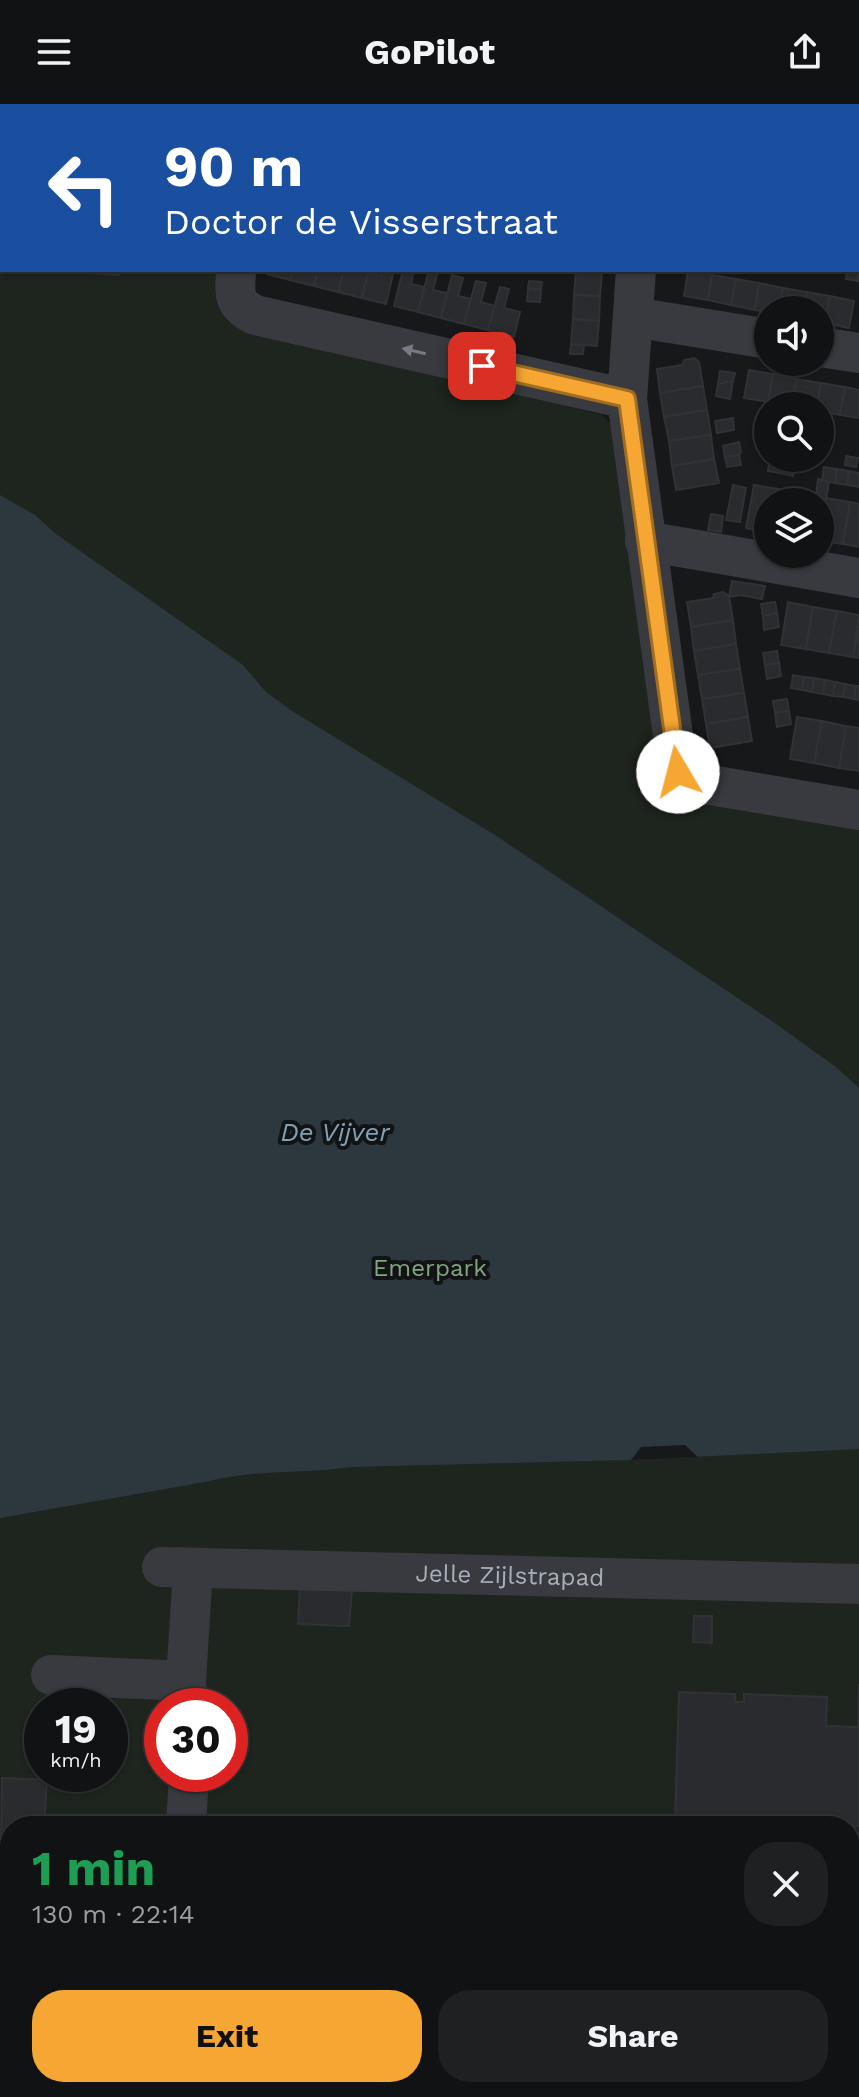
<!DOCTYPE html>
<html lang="en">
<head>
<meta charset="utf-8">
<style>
  body { margin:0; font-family:"Work Sans",sans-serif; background:#1e2022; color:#f1f3f6; height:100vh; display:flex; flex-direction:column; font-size:30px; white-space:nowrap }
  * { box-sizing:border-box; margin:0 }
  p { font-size:26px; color:#9c9ea0 }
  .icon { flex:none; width:44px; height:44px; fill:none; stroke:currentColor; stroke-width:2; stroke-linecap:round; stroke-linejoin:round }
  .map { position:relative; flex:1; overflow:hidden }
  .details { position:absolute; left:0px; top:1712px; width:860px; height:282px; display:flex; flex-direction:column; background:#111214; border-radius:32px 32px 0 0; box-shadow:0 2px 6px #0004,0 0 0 2px #303234 }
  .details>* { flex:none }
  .guide { position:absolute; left:0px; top:0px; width:860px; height:168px; box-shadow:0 2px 6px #0004,0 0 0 2px #303234; background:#1a4fa0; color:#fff; overflow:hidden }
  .fabs { position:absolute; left:754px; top:192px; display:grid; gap:16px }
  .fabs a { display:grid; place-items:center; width:80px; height:80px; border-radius:50%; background:#111214; box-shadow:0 2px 6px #0004,0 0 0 2px #303234; font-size:40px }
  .speed { position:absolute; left:24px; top:1584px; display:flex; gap:16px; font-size:40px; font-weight:700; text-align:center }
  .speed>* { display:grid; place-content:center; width:104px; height:104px; border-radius:50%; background:#111214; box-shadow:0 2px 6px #0004,0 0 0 2px #303234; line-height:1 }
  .speed small { font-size:20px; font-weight:400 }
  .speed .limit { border:12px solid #d22; background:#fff; color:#111 }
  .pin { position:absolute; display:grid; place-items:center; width:68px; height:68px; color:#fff; margin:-34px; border-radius:16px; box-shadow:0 4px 12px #0006 }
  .me { position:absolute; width:88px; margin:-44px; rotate:352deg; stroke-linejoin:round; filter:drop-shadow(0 0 6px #0008) }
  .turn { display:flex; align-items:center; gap:28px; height:168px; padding:0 32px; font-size:36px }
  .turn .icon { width:104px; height:104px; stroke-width:2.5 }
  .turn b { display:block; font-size:56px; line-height:68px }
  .round { display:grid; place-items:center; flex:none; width:84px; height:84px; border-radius:32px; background:#1e2022 }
  .headline { display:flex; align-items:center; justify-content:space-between; height:136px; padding:0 32px }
  h1 { font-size:48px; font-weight:700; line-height:60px; color:#1e9e55 }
  .action { display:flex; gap:16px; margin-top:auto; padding:16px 32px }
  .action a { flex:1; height:92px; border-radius:32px; background:#f6a733; color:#111; font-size:32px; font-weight:700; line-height:92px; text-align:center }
  .action a+a { background:#1e2022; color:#f1f3f6 }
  header { display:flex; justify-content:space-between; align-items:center; height:104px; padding:0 32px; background:#111214; font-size:36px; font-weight:700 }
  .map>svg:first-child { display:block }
</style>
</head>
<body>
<header><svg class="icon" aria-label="menu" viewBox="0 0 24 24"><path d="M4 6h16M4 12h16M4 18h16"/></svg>GoPilot<svg class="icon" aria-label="share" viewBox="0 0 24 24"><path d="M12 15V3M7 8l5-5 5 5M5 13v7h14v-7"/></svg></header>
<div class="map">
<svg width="859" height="1993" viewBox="0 0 859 1993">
  <rect width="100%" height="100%" fill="#17181a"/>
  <path fill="#1d251e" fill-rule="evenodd" d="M0,164L2,166L119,171L120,166H224L226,215L602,311L612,321L675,689L859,720V1993H0ZM42,1602H110V1670H42ZM162,1602H230V1670H162ZM10,1722H850V1984H10Z"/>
  <path fill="#2d383e" d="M0,391L35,411L56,430L243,561L266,588L292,607L495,731L769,915L836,963L859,984V1345L631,1356L351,1363C302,1370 254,1365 205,1378L0,1414Z"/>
  <path fill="#17181a" d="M685,1341L698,1353L631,1356L641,1343Z"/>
  <g fill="#2a2b2e" stroke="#313236" stroke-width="2">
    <path d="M18,0H86L18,2Z"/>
    <path d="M2,106V164H0Z"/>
    <path d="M858,161V177L846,175L847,166H858Z"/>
    <path d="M73,166H120L119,171L73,168Z"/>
    <path d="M268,166H293L290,176L267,170Z"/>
    <path d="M293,166H318L314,182L290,176Z"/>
    <path d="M318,166H344L338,188L314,182Z"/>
    <path d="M344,166H369L362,194L338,188Z"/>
    <path d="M383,166H394L386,200L362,194L368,169L381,172Z"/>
    <path d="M403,166H414L411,180L424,183L418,208L394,202Z"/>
    <path d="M429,166L438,167L433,186L447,189L441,214L418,208Z"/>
    <path d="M576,166L602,168L600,192L574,191Z"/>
    <path d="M688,166L712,171L708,196L684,192Z"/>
    <path d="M452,171L463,174L458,192L471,195L464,220L441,214Z"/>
    <path d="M712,171L736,175L731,201L708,196Z"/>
    <path d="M736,175L759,179L755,206L731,201Z"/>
    <path d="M476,177L486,179L481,198L495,202L488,226L464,220Z"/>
    <path d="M529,177L542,178L541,185L528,184Z"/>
    <path d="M759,179L783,184L779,206H768V208L755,206Z"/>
    <path d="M500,183L509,185L504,204L520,208L514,233L488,226Z"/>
    <path d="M783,184L807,188L804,206H779Z"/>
    <path d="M528,185L541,186L540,198L527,197Z"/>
    <path d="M807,188L830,192L825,219L820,218V206H804Z"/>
    <path d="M574,191L600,192L599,217L573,215Z"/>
    <path d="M830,192L854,197L849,224L825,219Z"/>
    <path d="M573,215L599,217L597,242L571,240Z"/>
    <path d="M571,240L584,241L583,250H570Z"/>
    <path d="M694,254L699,258L703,282L660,289L657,265L682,261L684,256Z"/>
    <path d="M749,266L773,270L768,298L744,294Z"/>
    <path d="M720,267L735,269L733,277L718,280Z"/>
    <path d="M773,270L797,275L792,302L768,298Z"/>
    <path d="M797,275L821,279L817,302H792Z"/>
    <path d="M733,277L730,295L716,292L718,280Z"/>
    <path d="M821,279L845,283L840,311L820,307V302H817Z"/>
    <path d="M703,282L707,306L664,313L660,289Z"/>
    <path d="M845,283L859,286V314L840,311Z"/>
    <path d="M707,306L711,331L669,337L664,313Z"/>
    <path d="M733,314L734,326L717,329L715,317Z"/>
    <path d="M711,331L714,355L672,362L669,337Z"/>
    <path d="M739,338L741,348L739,351L725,353L723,342Z"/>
    <path d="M739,351L741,361L727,363L725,353Z"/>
    <path d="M846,352L858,354L856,363L845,361Z"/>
    <path d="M770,354L783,356L780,369L768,367Z"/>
    <path d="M714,355L719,379L676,386L672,362Z"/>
    <path d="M783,356L795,358L793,372L780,369Z"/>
    <path d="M824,363L837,365L835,379L822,376Z"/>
    <path d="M837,365L849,367L847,381L835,379Z"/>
    <path d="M849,367L859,369V383L847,381Z"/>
    <path d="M818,375L829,378L820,430V398H800L802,390L816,392Z"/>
    <path d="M733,381L746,384L740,418L726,416Z"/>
    <path d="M754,381L778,385L776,398H768V428L746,424Z"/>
    <path d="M778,385L802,390L800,398H776Z"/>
    <path d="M826,394L850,398L843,440L820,437Z"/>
    <path d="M850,398L859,400V443L843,440Z"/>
    <path d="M711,410L723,412L721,428L708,426Z"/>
    <path d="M732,477L765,482L762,495L741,491L729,493Z"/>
    <path d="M723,488L729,492L733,516L691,523L687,498L713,494L714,490Z"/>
    <path d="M775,498L777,509L763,512L761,500Z"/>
    <path d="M788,498L813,503L806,545L781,541Z"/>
    <path d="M813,503L837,507L829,549L806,545Z"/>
    <path d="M837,507L859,511L853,553L829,549Z"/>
    <path d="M777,509L779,523L764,526L763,512Z"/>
    <path d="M733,516L736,540L694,547L691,523Z"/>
    <path d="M859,522V554L853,553Z"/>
    <path d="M736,540L740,565L698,571L694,547Z"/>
    <path d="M777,547L779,559L765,561L763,549Z"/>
    <path d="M779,559L781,572L767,575L765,561Z"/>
    <path d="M740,565L744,589L702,595L698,571Z"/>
    <path d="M793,571L804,573L802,586L791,584Z"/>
    <path d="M804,573L814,574L812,588L802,586Z"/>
    <path d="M814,574L825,576L823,590L812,588Z"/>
    <path d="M825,576L835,578L833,592L823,590Z"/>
    <path d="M835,578L845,580L843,593L833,592Z"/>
    <path d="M845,580L856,582L854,595L843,593Z"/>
    <path d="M856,582H859V596L854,595Z"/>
    <path d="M744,589L748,613L706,620L702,595Z"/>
    <path d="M787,595L789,607L775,609L773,597Z"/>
    <path d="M789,607L791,620L777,623L775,609Z"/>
    <path d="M748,613L752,637L710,644L706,620Z"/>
    <path d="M797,613L822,617L814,659L790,655Z"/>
    <path d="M822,617L846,622L839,664L814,659Z"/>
    <path d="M846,622L859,624V667L839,664Z"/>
    <path d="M300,1483L352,1486L349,1522L298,1520Z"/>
    <path d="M694,1512H712V1539L693,1538Z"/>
    <path d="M859,1580V1722H768V1719L675,1717L679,1588L735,1590V1598H744V1590L827,1593L826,1622L858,1623Z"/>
    <path d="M2,1674L47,1676L44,1722H10V1820L0,1808Z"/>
    <path d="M317,1984H441L440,1993H317Z"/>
  </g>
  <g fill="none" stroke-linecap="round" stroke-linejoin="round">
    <g stroke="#383a3f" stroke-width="40">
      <path d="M353,0L384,2"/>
      <path d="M776,0L794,2"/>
      <path d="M246,2L247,0"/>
      <path d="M647,2V0"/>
      <path d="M858,9H859"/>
      <path d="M236,166C235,190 232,199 255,211L627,295"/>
      <path d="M636,166L627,295L678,668L698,679L859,706"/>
      <path d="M633,213L768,235"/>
      <path d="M820,243L859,249"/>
      <path d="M645,437L859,474"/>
      <path id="s1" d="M162,1463L859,1480"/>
      <path d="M51,1571L186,1577"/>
      <path d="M188,1602L186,1577L193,1464"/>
      <path d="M186,1722L189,1670"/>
      <path d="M850,1772L859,1773"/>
      <path d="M850,1975H859"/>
    </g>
  </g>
  <defs><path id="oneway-solid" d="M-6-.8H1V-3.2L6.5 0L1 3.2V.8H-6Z" transform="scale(2)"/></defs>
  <use fill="#767a83" href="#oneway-solid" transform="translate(414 247) rotate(-167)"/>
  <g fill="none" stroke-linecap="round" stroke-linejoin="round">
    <defs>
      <path id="route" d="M482,262L627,295L678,668"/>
    </defs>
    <use href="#route" stroke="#a06d21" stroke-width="20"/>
    <use href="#route" stroke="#f6a733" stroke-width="14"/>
  </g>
  <g text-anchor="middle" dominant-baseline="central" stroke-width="8" stroke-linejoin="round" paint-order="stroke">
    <g font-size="24" fill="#80a580" stroke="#121315">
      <text x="430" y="1164">Emerpark</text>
    </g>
    <g font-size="24" fill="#a9afba" stroke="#121315">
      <text stroke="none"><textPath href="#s1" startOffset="348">Jelle Zijlstrapad</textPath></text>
    </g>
    <g font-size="26" font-style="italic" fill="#80a0b5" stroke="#121315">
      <text x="335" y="1028">De Vijver</text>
    </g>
  </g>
</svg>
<div class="fabs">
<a><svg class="icon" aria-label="sound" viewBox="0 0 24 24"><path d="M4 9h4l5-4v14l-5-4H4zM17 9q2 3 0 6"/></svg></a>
<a><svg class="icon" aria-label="search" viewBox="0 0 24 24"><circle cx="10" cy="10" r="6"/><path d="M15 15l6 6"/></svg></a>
<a><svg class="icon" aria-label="layers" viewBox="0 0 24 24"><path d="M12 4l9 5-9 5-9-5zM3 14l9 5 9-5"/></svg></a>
</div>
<div class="speed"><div>19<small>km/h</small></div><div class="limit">30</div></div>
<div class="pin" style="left:482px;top:262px;background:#d93025"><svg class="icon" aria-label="arrive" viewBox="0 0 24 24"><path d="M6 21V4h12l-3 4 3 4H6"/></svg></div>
<svg class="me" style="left:678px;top:668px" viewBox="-20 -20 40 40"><circle r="19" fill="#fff"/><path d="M0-13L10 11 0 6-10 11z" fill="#f6a733"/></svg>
<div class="guide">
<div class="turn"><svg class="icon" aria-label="left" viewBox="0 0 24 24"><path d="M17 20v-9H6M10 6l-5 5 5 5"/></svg><div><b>90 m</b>Doctor de Visserstraat</div></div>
</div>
<section class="details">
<div class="headline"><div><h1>1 min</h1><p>130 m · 22:14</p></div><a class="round"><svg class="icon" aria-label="close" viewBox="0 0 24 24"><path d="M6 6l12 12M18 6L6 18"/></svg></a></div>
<div class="action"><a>Exit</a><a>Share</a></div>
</section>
</div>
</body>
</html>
